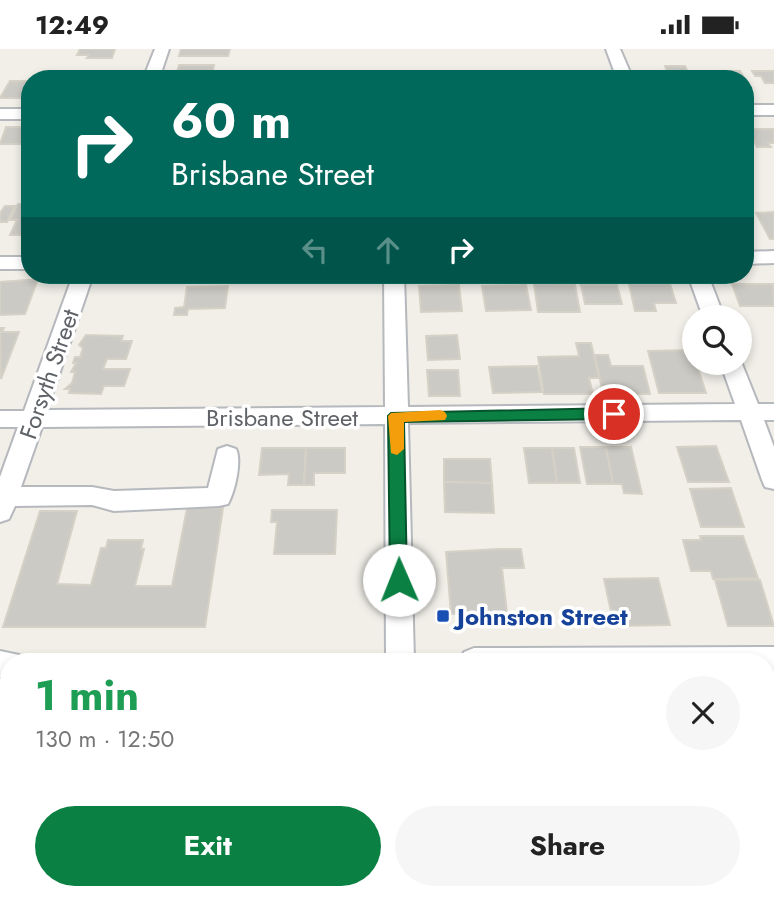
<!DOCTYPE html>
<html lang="en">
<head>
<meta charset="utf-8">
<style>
  body { margin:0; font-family:Jost,sans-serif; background:#f6f6f6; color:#222; height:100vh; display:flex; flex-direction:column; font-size:26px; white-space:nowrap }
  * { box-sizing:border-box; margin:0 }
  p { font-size:23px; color:#767676 }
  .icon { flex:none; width:38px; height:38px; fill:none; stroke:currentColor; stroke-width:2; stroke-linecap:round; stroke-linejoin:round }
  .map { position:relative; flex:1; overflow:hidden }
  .details { position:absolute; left:0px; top:604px; width:775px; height:247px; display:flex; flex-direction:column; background:#fff; border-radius:28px 28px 0 0; box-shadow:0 4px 10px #0003 }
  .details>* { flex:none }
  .hud { position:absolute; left:21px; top:21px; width:733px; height:214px; border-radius:28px; box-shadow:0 4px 10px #0003; background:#00695c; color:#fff; overflow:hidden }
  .buttons { position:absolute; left:682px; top:256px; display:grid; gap:14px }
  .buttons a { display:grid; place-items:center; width:70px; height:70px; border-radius:50%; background:#fff; box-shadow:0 4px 10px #0003; font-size:35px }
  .pin { position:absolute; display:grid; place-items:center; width:60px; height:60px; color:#fff; margin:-30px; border:4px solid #fff; border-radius:50%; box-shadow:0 2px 7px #0007 }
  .me { position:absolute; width:77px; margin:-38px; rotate:359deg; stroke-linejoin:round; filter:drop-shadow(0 0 5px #0008) }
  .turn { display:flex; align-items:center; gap:24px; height:147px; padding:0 35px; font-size:32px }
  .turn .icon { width:91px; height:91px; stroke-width:2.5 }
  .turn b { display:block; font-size:49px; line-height:60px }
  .lanes { display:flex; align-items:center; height:66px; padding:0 35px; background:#0003; justify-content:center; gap:35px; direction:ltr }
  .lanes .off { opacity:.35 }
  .round { display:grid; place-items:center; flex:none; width:74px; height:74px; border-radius:37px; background:#f6f6f6 }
  .head { display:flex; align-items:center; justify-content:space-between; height:119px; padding:0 35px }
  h1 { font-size:42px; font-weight:700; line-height:52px; color:#1e9e55 }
  .action { display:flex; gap:14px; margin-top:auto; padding:14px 35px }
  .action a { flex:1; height:80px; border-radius:42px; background:#0b8043; color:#fff; font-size:28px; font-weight:700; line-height:80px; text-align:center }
  .action a+a { background:#f6f6f6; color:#222 }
  .status { display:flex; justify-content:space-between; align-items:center; height:49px; padding:0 35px; background:#fff; direction:ltr }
  .status svg { height:19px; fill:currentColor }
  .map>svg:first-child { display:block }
</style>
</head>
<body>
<div class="status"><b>12:49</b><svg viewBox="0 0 49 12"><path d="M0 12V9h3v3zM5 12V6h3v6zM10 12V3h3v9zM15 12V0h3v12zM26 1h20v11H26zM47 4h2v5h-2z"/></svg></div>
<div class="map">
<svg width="774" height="850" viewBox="0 0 774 850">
  <rect width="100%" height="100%" fill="#f1efe8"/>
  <g fill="#cccac5" stroke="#d6d1c6" stroke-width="2">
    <path d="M80,0H115L112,9H87L89,6H77Z"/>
    <path d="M181,0H230L228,7H179Z"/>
    <path d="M179,16H214L211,30H175Z"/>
    <path d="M665,17H685L691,30H663L660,22H667Z"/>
    <path d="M711,22H740L745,30H714Z"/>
    <path d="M752,22H774V34H765L761,27H755Z"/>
    <path d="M10,32H30V49H0Z"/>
    <path d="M6,78H30L22,95H0Z"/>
    <path d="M748,80H774V94H768L771,98H757Z"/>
    <path d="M18,155H30L27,164H30V186H10L17,171H10Z"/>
    <path d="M5,157H15L7,173H0V164Z"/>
    <path d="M774,163V190H770L756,164Z"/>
    <path d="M38,230L25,265L0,266V233Z"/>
    <path d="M534,235L575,236L580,263H538Z"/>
    <path d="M629,235H670L676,254H654L656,262H635Z"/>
    <path d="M732,235H773L774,257H740Z"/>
    <path d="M459,236L462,262L421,263L419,237Z"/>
    <path d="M526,236L531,261L486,262L482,237Z"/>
    <path d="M581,236H617L622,255H585Z"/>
    <path d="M228,237L225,259L188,260L187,266H174L175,259L184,258L187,238Z"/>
    <path d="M0,279H4L2,283H19L1,330Z"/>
    <path d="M86,286L123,287L121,292H132L126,310H107L103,320H130L124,337H104L101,345L69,344L70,340H65L72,334L75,323H71L76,314H73L75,308H80L83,299L79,296Z"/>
    <path d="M457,286L460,310L428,311L426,287Z"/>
    <path d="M576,294H591L599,329H589L593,345H544L538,308L579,307Z"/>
    <path d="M692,301L706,344H659L648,302Z"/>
    <path d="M595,306H608L611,317H643L650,345H603Z"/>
    <path d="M537,317L542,343L493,344L489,318Z"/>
    <path d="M427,321H458L460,347H429Z"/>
    <path d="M716,397L729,433H688L677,398Z"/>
    <path d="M580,398H606L613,435H587Z"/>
    <path d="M606,398H631L642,445L624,444L622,435H613Z"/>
    <path d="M262,399H306L304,436H288L289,425L259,426Z"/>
    <path d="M306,399H345V424H314V436H304Z"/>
    <path d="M524,399H552L557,434H529Z"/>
    <path d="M552,399H574L580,434H557Z"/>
    <path d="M444,410H490L492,434L444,433Z"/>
    <path d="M444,433L492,434L494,464L445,463Z"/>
    <path d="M731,439L744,478H701L690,440Z"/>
    <path d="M187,459H223L205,578H3L40,462H77L57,535L91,536L101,499H106L108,491H143L141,500H144L135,537H172Z"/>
    <path d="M272,461H337L335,505H274L277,473H271Z"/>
    <path d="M700,487H743L758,529L713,530L711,522H691L683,491H701Z"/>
    <path d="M499,500H521L524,519H502L507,564L451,565L446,503Z"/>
    <path d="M658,529L670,576L614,577L604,530Z"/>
    <path d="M715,531H760L774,577H728Z"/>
    <path d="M774,657V710H771L766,701V658Z"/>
    <path d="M9,660V724L0,725V661Z"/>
    <path d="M766,735L774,761V776L766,777Z"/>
    <rect x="0" y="800" width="9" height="38"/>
    <path d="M446,842H505L506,850H447Z"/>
  </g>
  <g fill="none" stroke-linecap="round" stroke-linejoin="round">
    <defs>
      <g id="minor">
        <path d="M155,0H169L159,30H143Z"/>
        <path d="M606,0H620L633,30H617Z"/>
        <rect x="746" y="56" width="28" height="10"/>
        <rect x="0" y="60" width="30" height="10"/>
        <path d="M774,202V214L746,215V203Z"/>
        <rect x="0" y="208" width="30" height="12"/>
        <path d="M73,226H93L47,361L385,358L384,226H404L408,358L735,355L720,313H740V310L758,355H774V371H764L774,398V440L765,438L762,431L741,371L408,374L414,612H386L385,375L42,378L21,438H92L114,442L208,439L218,400L227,397L236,400C242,412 235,442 228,455L219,457L114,462L92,456L15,457L9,470L0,473V428L18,378H0V362H24Z"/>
        <path d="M688,226H708L724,268H703Z"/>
        <path d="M774,598V624H766V612H460L464,603L474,599Z"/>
        <path d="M0,602L19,606L22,612H9V628H0Z"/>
        <rect x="387" y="842" width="34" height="8"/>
      </g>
    </defs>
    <use href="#minor" stroke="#b5b8bc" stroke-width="4"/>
    <use href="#minor" fill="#fff" fill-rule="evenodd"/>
  </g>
  <path fill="#0b8043" stroke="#07532c" stroke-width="2" d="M614,359L621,365L614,370L404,373L407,531L405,536H392L390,531L388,367L391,364Z"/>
  <path fill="#f59e0b" d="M440,361L445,363L447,367L445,371L404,373V400L397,406L391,404L388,367L391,364Z"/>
  <rect fill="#1a4fb4" stroke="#fff" stroke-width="2.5" x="436" y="560" width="14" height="14" rx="3.5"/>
  <g text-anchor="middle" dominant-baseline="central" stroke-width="7" stroke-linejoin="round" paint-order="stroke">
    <g font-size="24" fill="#5f6368" stroke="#fff">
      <text transform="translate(49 325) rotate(-71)">Forsyth Street</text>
      <text x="282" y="368">Brisbane Street</text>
    </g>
    <g font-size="24" font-weight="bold" fill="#164399" stroke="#fff" text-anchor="start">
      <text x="457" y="567">Johnston Street</text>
    </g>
  </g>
</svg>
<div class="buttons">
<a><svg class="icon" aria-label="search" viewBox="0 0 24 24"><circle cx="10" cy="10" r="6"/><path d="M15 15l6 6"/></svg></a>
</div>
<div class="pin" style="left:614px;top:365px;background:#d93025"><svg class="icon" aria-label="arrive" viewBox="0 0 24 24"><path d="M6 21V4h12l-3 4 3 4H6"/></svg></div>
<svg class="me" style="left:399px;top:531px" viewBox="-20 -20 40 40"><circle r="19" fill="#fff"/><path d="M0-13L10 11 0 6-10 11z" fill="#0b8043"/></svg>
<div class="hud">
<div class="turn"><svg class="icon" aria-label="right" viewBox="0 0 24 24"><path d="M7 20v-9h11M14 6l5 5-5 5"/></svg><div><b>60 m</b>Brisbane Street</div></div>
<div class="lanes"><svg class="icon off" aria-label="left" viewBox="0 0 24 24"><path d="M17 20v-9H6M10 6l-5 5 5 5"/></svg><svg class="icon off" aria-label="ahead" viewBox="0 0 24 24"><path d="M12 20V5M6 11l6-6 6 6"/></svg><svg class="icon" aria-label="right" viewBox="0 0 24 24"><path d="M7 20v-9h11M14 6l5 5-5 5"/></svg></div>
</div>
<section class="details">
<div class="head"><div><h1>1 min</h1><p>130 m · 12:50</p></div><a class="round"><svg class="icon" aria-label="close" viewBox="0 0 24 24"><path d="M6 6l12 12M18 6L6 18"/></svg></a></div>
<div class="action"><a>Exit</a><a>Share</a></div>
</section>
</div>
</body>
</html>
